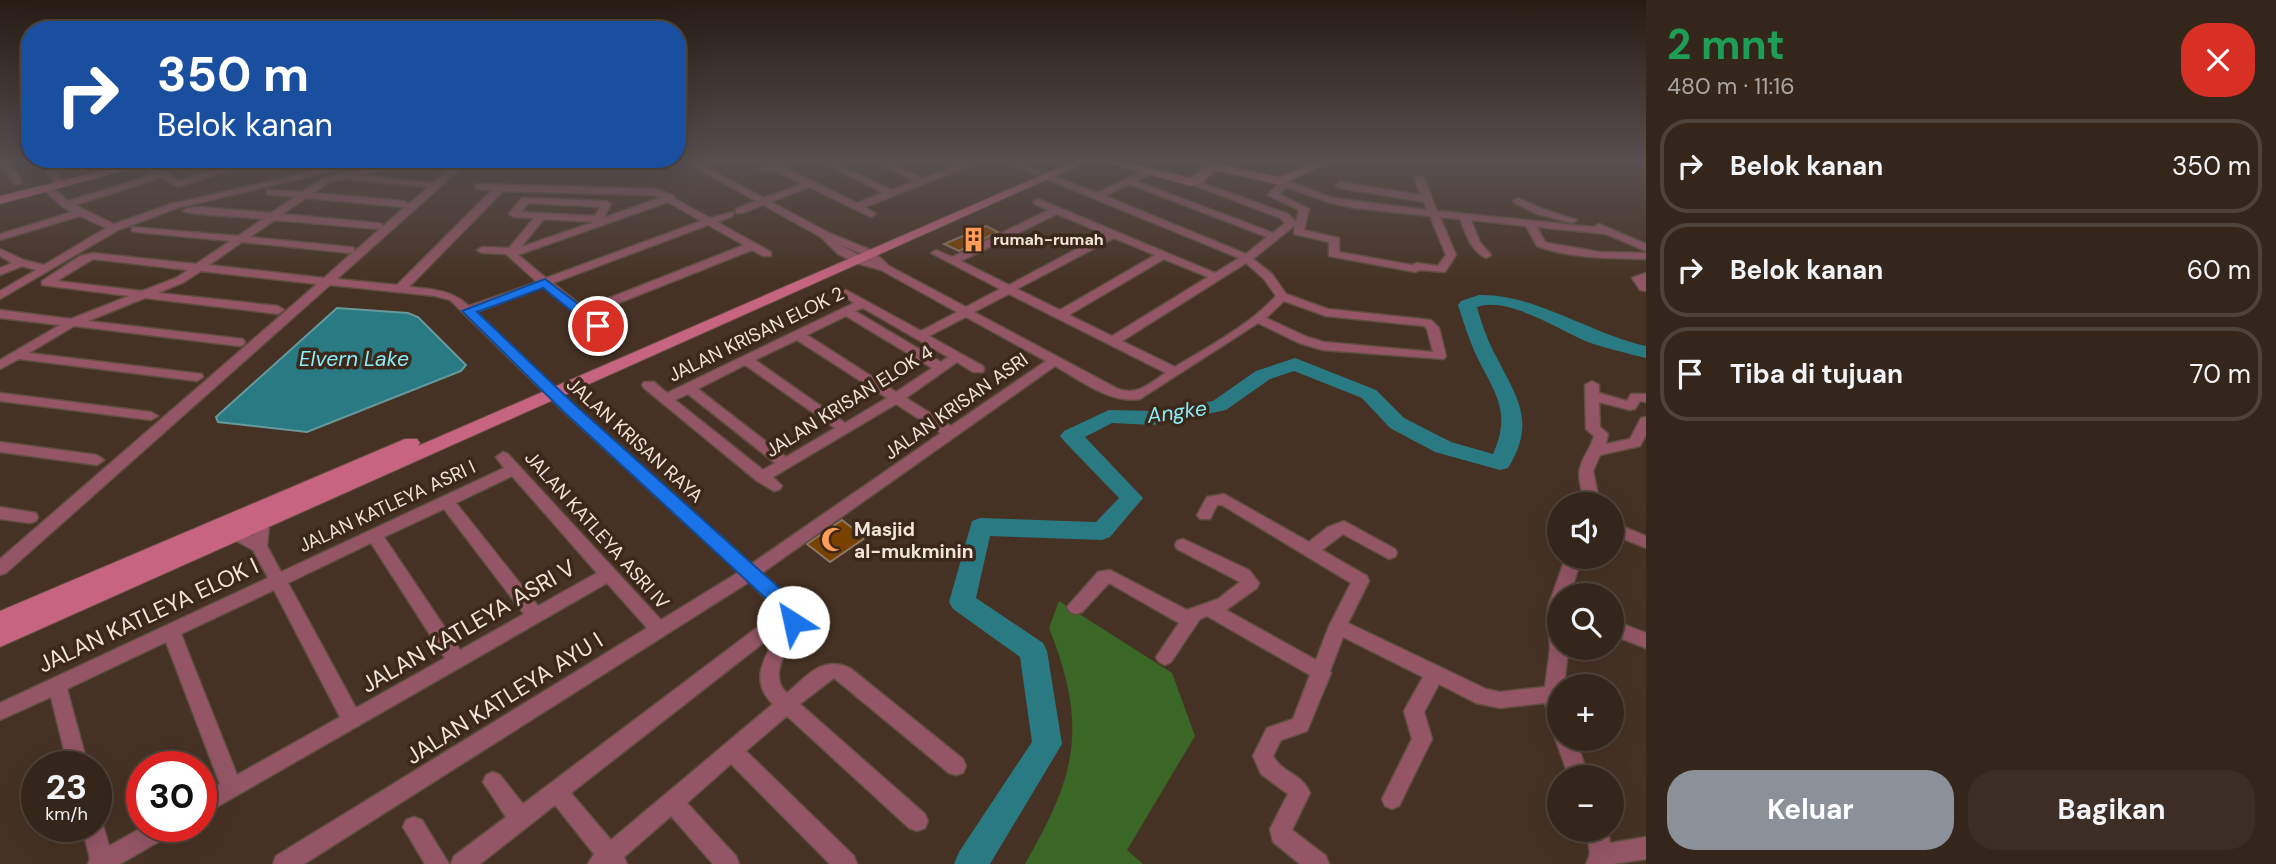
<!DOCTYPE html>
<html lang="id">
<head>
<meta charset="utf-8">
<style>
  body { margin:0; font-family:"DM Sans",sans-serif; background:#3c2e24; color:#f1f3f6; height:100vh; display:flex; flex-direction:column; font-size:26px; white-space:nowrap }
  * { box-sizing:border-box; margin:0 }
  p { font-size:23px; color:#a9a5a3 }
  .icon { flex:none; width:38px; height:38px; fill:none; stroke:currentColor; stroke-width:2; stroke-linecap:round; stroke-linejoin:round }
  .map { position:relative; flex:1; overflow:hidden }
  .panel { display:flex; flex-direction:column; background:#34261b; width:630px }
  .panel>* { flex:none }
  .banner { position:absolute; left:21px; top:21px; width:665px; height:147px; border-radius:28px; box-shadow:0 7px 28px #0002,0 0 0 2px #4e433a; background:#1a4fa0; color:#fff; overflow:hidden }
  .buttons { position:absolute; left:1547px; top:492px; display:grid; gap:14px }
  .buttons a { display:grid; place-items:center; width:77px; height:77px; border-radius:50%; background:#34261b; box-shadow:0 7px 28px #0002,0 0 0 2px #4e433a; font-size:35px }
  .speed { position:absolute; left:21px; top:751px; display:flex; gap:14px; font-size:35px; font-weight:700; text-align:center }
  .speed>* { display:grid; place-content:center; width:91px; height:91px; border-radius:50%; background:#34261b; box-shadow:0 7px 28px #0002,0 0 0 2px #4e433a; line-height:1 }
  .speed small { font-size:18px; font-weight:400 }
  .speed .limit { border:10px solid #d22; background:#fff; color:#111 }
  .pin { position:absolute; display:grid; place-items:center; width:60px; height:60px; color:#fff; margin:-30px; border:4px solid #fff; border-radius:50%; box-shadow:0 2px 7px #0007 }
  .me { position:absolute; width:77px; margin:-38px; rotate:325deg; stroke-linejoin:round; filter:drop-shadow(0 0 5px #0008) }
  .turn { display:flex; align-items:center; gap:24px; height:147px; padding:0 21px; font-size:32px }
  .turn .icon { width:91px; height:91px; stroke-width:2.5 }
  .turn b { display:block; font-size:49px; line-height:60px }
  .round { display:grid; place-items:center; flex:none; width:74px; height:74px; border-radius:28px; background:#3c2e24 }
  .overview { display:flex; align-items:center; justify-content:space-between; height:119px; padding:0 21px }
  h1 { font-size:42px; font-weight:700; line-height:52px; color:#1e9e55 }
  .primary-button { display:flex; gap:14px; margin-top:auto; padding:14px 21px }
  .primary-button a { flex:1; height:80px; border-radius:28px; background:#8c9099; color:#fff; font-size:28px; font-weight:700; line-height:80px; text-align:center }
  .primary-button a+a { background:#3c2e24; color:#f1f3f6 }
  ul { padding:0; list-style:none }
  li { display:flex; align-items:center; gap:21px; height:94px; margin:0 14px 10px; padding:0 7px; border:4px solid #4e433a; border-radius:28px }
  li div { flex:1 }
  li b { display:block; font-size:26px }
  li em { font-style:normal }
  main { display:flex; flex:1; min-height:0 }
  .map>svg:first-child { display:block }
</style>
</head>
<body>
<main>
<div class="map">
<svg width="1646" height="864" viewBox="0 0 1646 864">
  <rect width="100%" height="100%" fill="#463224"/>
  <path fill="#3a6726" d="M1059,601L1172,673L1195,736L1127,850L1143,864H1025C1077,774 1088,726 1049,628Z"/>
  <path fill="#2a7a83" stroke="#669a9d" stroke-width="2" d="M337,308L408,313L418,317L466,365L461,371L307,432L218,422L216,417Z"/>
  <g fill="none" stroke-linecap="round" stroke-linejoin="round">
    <path fill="#2a7a83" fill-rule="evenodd" d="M1479,295C1533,293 1591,334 1646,346V358C1627,353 1607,349 1588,342C1559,330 1508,296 1477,307C1482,325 1488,342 1497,358C1518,399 1536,423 1508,468L1500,470L1435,452L1390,428L1362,398L1294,371L1270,379L1226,410L1153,425L1112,423L1085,437L1143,498L1110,537L1102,540L990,536L976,598L1043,643L1047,651L1062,744L990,864H954L959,852L1032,742L1020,657L953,609L949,602L972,521L980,518L1096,522L1119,498L1064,441L1060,436L1064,431L1109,410L1153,411L1213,401L1256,371L1295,358L1376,390L1404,418L1451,442L1493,454C1512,412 1495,393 1477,357C1469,340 1464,323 1458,305L1461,301Z"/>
  </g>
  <g fill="#7a4200" stroke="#8c7665" stroke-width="2">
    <path d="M986,226L998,232L959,251L944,244Z"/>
    <path d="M842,520L865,538L830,562L807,544Z"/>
  </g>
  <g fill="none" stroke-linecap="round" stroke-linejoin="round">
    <defs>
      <g id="street">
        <path d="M0,162H6L14,169L22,182L20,184H14L7,172L0,166Z"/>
        <path d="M39,162H47L65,184L63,186H57Z"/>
        <path d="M107,162H116L123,169L115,171Z"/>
        <path d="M142,162H151L179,181L225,167L230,170L178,187L161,178L75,205L114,224L171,204L336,166L341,169L177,208L118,230L0,299V291L36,270L22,266L0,275V268L12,263L0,256V249L24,260L44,265L106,228L80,216L0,240V234L72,212L63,207L43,189V185H49L68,201L155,174Z"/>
        <path d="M395,162H451L455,165L465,162L645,164L650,167L645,170L476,164L460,169L337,279L397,285L492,190L476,189V185L479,184L656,189L674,196L675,199L710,218L733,212V216L717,222L771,252V256H763L752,250L591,314L605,326L599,330L595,329L543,287L476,312L573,405L751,564L941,433L896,404L773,477L782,486L779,490L774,491L757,481L644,388L642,385L644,382H654L667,393L854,303L840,293L846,290L921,331L957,312L881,270L856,263L838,254L821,237L763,205L742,213H736V209L756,201L686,162L700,164L721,162L707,168L764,198L802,184L774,170L760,172V168L783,162H796L783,167L857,203L883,193L822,162H832L892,190L915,181L877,162H887L923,178L964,162H975L974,164L865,207L876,214L871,217L809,187L771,202L829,233L873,251L889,266L966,307L1000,289L931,253L936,250L952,257L1049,210L1035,204L1033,202L1038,199L1215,273L1239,258L1044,178V174L1047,173L1097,193L1144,170H1150V174L1136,181L1273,233L1285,223L1280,218L1186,182L1194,180L1288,214L1296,222L1299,210L1267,195L1279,184L1275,181L1277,179H1283L1333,198L1427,210L1424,202L1340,188L1335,185L1340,182L1421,195L1414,178L1419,175L1424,178L1437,211L1594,227L1599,224L1646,244V251L1606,234L1537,227L1545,242L1548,243L1600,252L1646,253V259C1611,258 1571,259 1537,246L1526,226L1471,220L1480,242L1491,255L1486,258C1471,251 1466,234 1460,219L1440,217L1456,255L1445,272L1420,270L1415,272L1329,256V242L1294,234L1295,225L1253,259L1272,274L1286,294L1328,309L1431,320L1439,328L1446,356L1444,359L1323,350L1299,343L1258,323L1140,399C1110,404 1080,380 1055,366L762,573L791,599L802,622C793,643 765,673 787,693C807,676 822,655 850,668L963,759L966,766L963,773L956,775L949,773L834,678L800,704L925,814L928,821L925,828L917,831L909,828L787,716L746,751L854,856L857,864H830L731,764L687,803L736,856L739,864H713L671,816L624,857L627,864H588L594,854L555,805L480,864H451L454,856L506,817L483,782L486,775L493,772L500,775L523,804L779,611L749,582L304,864H273L276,856L647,628L607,583L201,816V795L220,784L166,642L67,689L88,766H68L51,697L0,720V703L268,578L253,550L231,538L223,525L225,521H237L243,530L253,536L254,525L248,512L251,508H261L269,525L267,546L281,572L504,468L496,457L503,452L508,454L661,620L739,572L563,411L450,300L435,296L330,285L6,573L0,575V559L317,284L201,271L184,282L158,293L278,306L284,310L278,314L145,298L88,321L243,339L245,342L243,345L239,346L74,326L29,353L202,374L203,377L197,381L19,359L0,369V360L60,325L0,318V310L71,319L129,296L42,285V281L80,256L93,253L196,264L230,241L136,232L132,231V227L238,236L263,219C250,217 189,215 183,211L188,208L201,207L271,213L295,197L267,194V190L302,192L323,178ZM396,167L451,168L433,183L360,175ZM348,178L352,180L429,187L409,204L404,201L313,193L329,182ZM1129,184L1267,237L1246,254L1105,196ZM1287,187L1327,202L1354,208L1430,216L1446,255L1438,266L1417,263L1412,265L1339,252V238L1304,230L1309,209L1279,194ZM503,191L654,195L660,198L606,217H604L611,204L606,201L522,198L509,214L514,217L534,218L509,248L482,247L477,250L482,253L506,254L537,282L469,306C452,290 432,289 409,287ZM306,198L404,207L406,206L382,227V224L378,223L282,214ZM668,202L701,221L546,278L518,255ZM528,203L600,207L595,216L521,212ZM1057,214L1105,234L1009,285L961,261ZM544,219L594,222L521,247ZM275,220L378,229L381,228L354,252V248L350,247L250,237ZM708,225L744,245L584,308L553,283ZM1114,238L1155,255L1060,310L1017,289ZM242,242L350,253L353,252L324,278L209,265ZM838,244L865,255L871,261ZM93,259L188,270L176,278L142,291L57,281ZM1164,259L1208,277L1112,336L1069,315ZM1246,263L1264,279L1276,296C1250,325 1209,346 1175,367L1122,341ZM1009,294L1166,373C1149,383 1139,396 1118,389L974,312ZM1284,301L1326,316L1424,326L1427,329L1433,352L1324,342L1307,337L1266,318ZM863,308L948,357L941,362L855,311ZM846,316L932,368L896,392L807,335ZM966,317L1046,361L951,426L906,398L957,362L973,372H983L984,369L983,366L929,336ZM797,340L887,398L845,423L755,360ZM745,365L835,428L786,457L698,389ZM688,394L775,463L763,470L675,400ZM512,476L597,573L538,606L456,503ZM444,509L524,614L460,650L384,537ZM371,543L445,658L356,708L288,583ZM274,590L340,717L237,775L181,634ZM781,629C767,653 747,680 773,704L611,840L571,793Z"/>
        <path d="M1006,162H1017L1041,172L1033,174Z"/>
        <path d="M1518,198L1545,210L1577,220L1572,223L1537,214L1515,203L1513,201Z"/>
        <path d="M1646,273V291L1640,290L1632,278Z"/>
        <path d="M1592,381L1599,385V393L1627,401L1631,394H1646V402L1640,401L1635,409L1630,410L1599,402L1600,427L1608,434L1606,444L1630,439L1641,418L1646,417V435L1640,446L1600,455L1593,471L1600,504H1584C1583,493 1577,478 1580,468C1583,456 1591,448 1594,436L1586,429L1585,385Z"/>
        <path d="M0,393L151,412L158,416L151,420L0,401Z"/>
        <path d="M0,442L97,455L104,460L97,465L0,452Z"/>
        <path d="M1224,494L1309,542L1328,527L1344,521L1395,549L1397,553L1395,557L1389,559L1343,534L1322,550L1367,576L1369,581L1348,623L1486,689L1500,692L1545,687L1550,650L1548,607L1566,556H1582L1570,595H1559V648H1568V650L1564,686H1559V730L1552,727L1545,703L1500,708L1476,703L1439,684L1424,712L1432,739L1399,806L1392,809L1385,806L1382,799L1412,739L1404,711L1423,677L1343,637L1330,671L1331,673L1307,731L1281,740L1273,756C1282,773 1302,773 1310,793L1292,830L1326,856L1329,864H1300L1273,842L1270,829L1288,794L1261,774L1253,756L1267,728L1293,719L1310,675L1207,616L1200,619L1171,662L1165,665L1159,662L1156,657L1179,623L1109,583L1082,612L1076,614L1070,612L1067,607L1098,572L1110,570L1187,610L1218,599L1240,582L1177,549L1175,545L1177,541L1183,539L1249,570L1259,583L1257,588L1226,610L1316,660L1329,626L1351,583L1222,505H1217L1210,519H1200L1197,515L1207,497Z"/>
        <path d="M0,507L36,513L38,517L36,521L30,523L0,519Z"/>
        <path d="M1612,522L1646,536V548L1612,534Z"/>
        <path d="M1612,620L1646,633V648L1612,635Z"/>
        <path d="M1559,731V738H1575L1589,777H1569L1555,738Z"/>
        <path d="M96,817L101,819L109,846L145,826H177L174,833L120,864H88L90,859L82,826H96Z"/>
        <path d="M414,817L422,820L449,864H425L403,827L406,820Z"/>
        <path d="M1587,830H1608L1610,843L1646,837V859L1613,864H1586L1590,854Z"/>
      </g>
      <g id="secondary">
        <path d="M138,162H156L0,204V196Z"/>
        <path d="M1072,162H1086L0,647V611L405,439H417L420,443L418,446Z"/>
        <path d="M1105,162H1123L1190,178L1205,167L1191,162H1209L1279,177L1315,162H1341L1318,168L1280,185L1215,170L1204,181L1191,186Z"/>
      </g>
    </defs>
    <use href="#street" stroke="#614e41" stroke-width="3"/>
    <use href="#secondary" stroke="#614e41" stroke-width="2"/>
    <use href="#street" fill="#945667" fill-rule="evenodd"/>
    <use href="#secondary" fill="#c76481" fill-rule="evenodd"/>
  </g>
  <linearGradient id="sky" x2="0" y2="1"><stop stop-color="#261c14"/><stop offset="0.57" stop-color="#574f50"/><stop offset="1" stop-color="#574f50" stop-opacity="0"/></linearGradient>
  <rect width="1646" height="283" fill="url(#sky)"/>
  <path fill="#1a73e8" stroke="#114b97" stroke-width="2" d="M545,279L603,323V329H594L543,288L477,312L574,404L786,594L797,606L803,622L800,627L793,630L786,627L772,604L563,411L462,311Z"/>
  <defs>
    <symbol id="building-bare" viewBox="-9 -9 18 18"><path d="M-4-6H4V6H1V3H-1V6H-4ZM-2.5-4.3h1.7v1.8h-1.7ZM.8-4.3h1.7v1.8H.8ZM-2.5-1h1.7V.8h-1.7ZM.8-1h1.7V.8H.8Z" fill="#fe9c58" stroke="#3c281a" stroke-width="2.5" paint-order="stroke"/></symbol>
    <symbol id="mosque-bare" viewBox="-9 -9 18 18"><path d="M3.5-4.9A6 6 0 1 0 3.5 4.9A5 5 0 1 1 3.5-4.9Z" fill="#fe9c58" stroke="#3c281a" stroke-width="2.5" paint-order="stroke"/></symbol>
  </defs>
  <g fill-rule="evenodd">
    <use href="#building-bare" x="956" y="222" width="35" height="35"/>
    <use href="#mosque-bare" x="816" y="522" width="35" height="35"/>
  </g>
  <g text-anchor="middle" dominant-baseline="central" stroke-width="7" stroke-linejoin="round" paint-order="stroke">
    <g font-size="16" font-weight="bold" fill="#f1e4db" stroke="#3c281a" text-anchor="start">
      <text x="993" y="239">rumah-rumah</text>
    </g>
    <g font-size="19" fill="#f1e4db" stroke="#3c281a">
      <text transform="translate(756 334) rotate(-26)">JALAN KRISAN ELOK 2</text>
      <text transform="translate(849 401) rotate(-32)">JALAN KRISAN ELOK 4</text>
      <text transform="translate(956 406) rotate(-35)">JALAN KRISAN ASRI</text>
      <text transform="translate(635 440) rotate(42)">JALAN KRISAN RAYA</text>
      <text transform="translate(387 506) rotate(-25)">JALAN KATLEYA ASRI I</text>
      <text transform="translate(597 530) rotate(48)">JALAN KATLEYA ASRI IV</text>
    </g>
    <g font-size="19" font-weight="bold" fill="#f1e4db" stroke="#3c281a" text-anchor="start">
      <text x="854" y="529">Masjid<tspan x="854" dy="22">al-mukminin</tspan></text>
    </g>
    <g font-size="21" font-style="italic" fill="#8aeefa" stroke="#3c281a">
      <text x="354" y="359">Elvern Lake</text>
      <text transform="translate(1177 412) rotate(-8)">Angke</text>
    </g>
    <g font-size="23" fill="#f1e4db" stroke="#3c281a">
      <text transform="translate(148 615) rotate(-25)">JALAN KATLEYA ELOK I</text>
      <text transform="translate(468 626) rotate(-30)">JALAN KATLEYA ASRI V</text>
      <text transform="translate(504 698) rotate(-32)">JALAN KATLEYA AYU I</text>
    </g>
  </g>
</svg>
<div class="buttons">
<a><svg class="icon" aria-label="sound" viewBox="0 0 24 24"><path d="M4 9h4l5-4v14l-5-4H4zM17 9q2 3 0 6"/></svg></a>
<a><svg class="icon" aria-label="search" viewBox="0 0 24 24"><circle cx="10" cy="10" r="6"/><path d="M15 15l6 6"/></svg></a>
<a>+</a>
<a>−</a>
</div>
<div class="speed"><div>23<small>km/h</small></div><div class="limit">30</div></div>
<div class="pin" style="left:598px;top:326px;background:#d93025"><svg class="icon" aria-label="arrive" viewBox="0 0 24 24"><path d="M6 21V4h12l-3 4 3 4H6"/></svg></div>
<svg class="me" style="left:793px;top:622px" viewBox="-20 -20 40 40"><circle r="19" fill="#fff"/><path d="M0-13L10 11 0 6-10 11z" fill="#1a73e8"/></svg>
<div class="banner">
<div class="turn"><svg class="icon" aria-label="right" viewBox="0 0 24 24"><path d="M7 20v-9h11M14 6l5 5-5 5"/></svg><div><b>350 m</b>Belok kanan</div></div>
</div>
</div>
<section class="panel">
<div class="overview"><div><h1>2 mnt</h1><p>480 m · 11:16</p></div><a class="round" style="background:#d93025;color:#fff"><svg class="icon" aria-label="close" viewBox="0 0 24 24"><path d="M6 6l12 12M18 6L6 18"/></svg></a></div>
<ul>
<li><svg class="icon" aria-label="right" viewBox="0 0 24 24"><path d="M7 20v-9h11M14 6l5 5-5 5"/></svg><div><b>Belok kanan</b></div><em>350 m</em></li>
<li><svg class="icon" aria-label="right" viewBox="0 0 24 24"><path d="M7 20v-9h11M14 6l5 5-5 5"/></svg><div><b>Belok kanan</b></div><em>60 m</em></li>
<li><svg class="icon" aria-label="arrive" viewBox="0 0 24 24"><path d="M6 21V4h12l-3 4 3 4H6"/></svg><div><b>Tiba di tujuan</b></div><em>70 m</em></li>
</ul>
<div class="primary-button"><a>Keluar</a><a>Bagikan</a></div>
</section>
</main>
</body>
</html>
